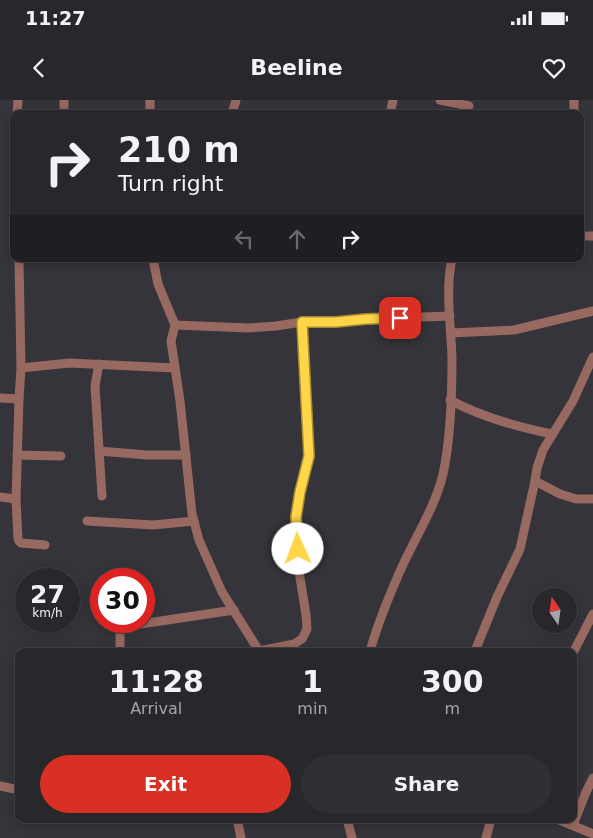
<!DOCTYPE html>
<html lang="en">
<head>
<meta charset="utf-8">
<style>
  body { margin:0; font-family:"DejaVu Sans",sans-serif; background:#2f2f34; color:#f1f3f6; height:100vh; display:flex; flex-direction:column; font-size:19px; white-space:nowrap }
  * { box-sizing:border-box; margin:0 }
  p { font-size:16px; color:#a4a5a9 }
  .icon { flex:none; width:28px; height:28px; fill:none; stroke:currentColor; stroke-width:2; stroke-linecap:round; stroke-linejoin:round }
  .map { position:relative; flex:1; overflow:hidden }
  .side { position:absolute; left:15px; top:548px; width:562px; height:175px; display:flex; flex-direction:column; background:#27272c; border-radius:10px; box-shadow:0 2px 12px #0003,0 0 0 1px #434448 }
  .side>* { flex:none }
  .guide { position:absolute; left:10px; top:10px; width:574px; height:152px; border-radius:10px; box-shadow:0 2px 12px #0003,0 0 0 1px #434448; background:#27272c; color:#f1f3f6; overflow:hidden }
  .needle { width:32px; rotate:347deg }
  .controls { position:absolute; left:532px; top:488px; display:grid; gap:10px }
  .controls a { display:grid; place-items:center; width:45px; height:45px; border-radius:50%; background:#27272c; box-shadow:0 2px 12px #0003,0 0 0 1px #434448; font-size:25px }
  .speed { position:absolute; left:15px; top:468px; display:flex; gap:10px; font-size:25px; font-weight:700; text-align:center }
  .speed>* { display:grid; place-content:center; width:65px; height:65px; border-radius:50%; background:#27272c; box-shadow:0 2px 12px #0003,0 0 0 1px #434448; line-height:1 }
  .speed small { font-size:12px; font-weight:400 }
  .speed .limit { border:8px solid #d22; background:#fff; color:#111 }
  .pin { position:absolute; display:grid; place-items:center; width:42px; height:42px; color:#fff; margin:-21px; border-radius:10px; box-shadow:0 2px 8px #0006 }
  .me { position:absolute; width:55px; margin:-28px; rotate:358deg; stroke-linejoin:round; filter:drop-shadow(0 0 4px #0008) }
  .turn { display:flex; align-items:center; gap:18px; height:105px; padding:0 25px; font-size:22px }
  .turn .icon { width:65px; height:65px; stroke-width:2.5 }
  .turn b { display:block; font-size:35px; line-height:42px }
  .lanes { display:flex; align-items:center; height:48px; padding:0 25px; background:#0003; justify-content:center; gap:25px; direction:ltr }
  .lanes .off { opacity:.35 }
  .eta { display:flex; justify-content:space-evenly; align-items:center; height:85px; text-align:center }
  .eta b { font-size:30px; font-weight:600; line-height:35px }
  .cta { display:flex; gap:10px; margin-top:auto; padding:10px 25px }
  .cta a { flex:1; height:58px; border-radius:30px; background:#d93025; color:#fff; font-size:20px; font-weight:600; line-height:58px; text-align:center }
  .cta a+a { background:#2f2f34; color:#f1f3f6 }
  .status { display:flex; justify-content:space-between; align-items:center; height:35px; padding:0 25px; background:#27272c; direction:ltr }
  .status svg { height:14px; fill:currentColor }
  header { display:flex; justify-content:space-between; align-items:center; height:65px; padding:0 25px; background:#27272c; font-size:22px; font-weight:600 }
  .map>svg:first-child { display:block }
</style>
</head>
<body>
<div class="status"><b>11:27</b><svg viewBox="0 0 49 12"><path d="M0 12V9h3v3zM5 12V6h3v6zM10 12V3h3v9zM15 12V0h3v12zM26 1h20v11H26zM47 4h2v5h-2z"/></svg></div>
<header><svg class="icon" aria-label="back" viewBox="0 0 24 24"><path d="M15 5l-7 7 7 7"/></svg>Beeline<svg class="icon" aria-label="heart" viewBox="0 0 24 24"><path d="M12 20l-8-8c-3-5 5-10 8-4 3-6 11-1 8 4z"/></svg></header>
<div class="map">
<svg width="593" height="738" viewBox="0 0 593 738">
  <rect width="100%" height="100%" fill="#34343a"/>
  <g fill="none" stroke-linecap="round" stroke-linejoin="round">
    <g stroke="#976960" stroke-width="9">
      <path d="M64,0V14"/>
      <path d="M440,0L469,6"/>
      <path d="M574,0V14"/>
      <path d="M17,14L18,0"/>
      <path d="M150,14V0"/>
      <path d="M232,14L236,0"/>
      <path d="M390,14L393,0"/>
      <path d="M580,136H593"/>
      <path d="M19,159L21,268L19,299L16,399L18,439L19,441L21,443L45,445"/>
      <path d="M153,159L158,184L175,225L171,241L180,301L192,414L199,440L222,492L259,551"/>
      <path d="M302,222H336L366,219L450,216"/>
      <path d="M175,225L248,228L276,226L302,222L309,356L300,392L296,417L298,465L306,515L307,529L302,539L294,544L259,551"/>
      <path d="M451,233L514,230L593,211"/>
      <path d="M99,264L95,286L102,396"/>
      <path d="M21,268L69,263L175,268"/>
      <path d="M0,298L19,299"/>
      <path d="M450,300C481,317 518,327 552,334"/>
      <path d="M99,351L147,355H186"/>
      <path d="M17,355L61,356"/>
      <path d="M535,381L560,394L576,399H593"/>
      <path d="M0,397L16,399"/>
      <path d="M87,421L153,425L194,421"/>
      <path d="M120,551V532L122,528L134,525L234,510"/>
      <path d="M370,551C378,523 389,496 401,469C416,435 439,402 445,364C451,330 452,293 452,258C451,226 445,190 452,159"/>
      <path d="M475,551L497,497L520,449L535,381L537,368L543,350L573,301L593,257"/>
      <path d="M574,551L593,514"/>
      <path d="M0,686L19,690"/>
      <path d="M237,719L241,738"/>
      <path d="M347,719L352,738"/>
      <path d="M557,719L593,734"/>
      <path d="M573,725L586,692L593,678"/>
      <path d="M486,738L491,719"/>
    </g>
  </g>
  <g fill="none" stroke-linecap="round" stroke-linejoin="round">
    <defs>
      <path id="route" d="M298,449L296,417L300,392L309,356L302,222H336L366,219L400,218"/>
    </defs>
    <use href="#route" stroke="#a68a30" stroke-width="12"/>
    <use href="#route" stroke="#ffd54a" stroke-width="9"/>
  </g>
</svg>
<div class="controls">
<a><svg class="needle" viewBox="-14 -14 28 28"><path d="M0-13l5 13h-10z" fill="#e53935"/><path d="M0 13l5-13h-10z" fill="#a4a5a9"/></svg></a>
</div>
<div class="speed"><div>27<small>km/h</small></div><div class="limit">30</div></div>
<div class="pin" style="left:400px;top:218px;background:#d93025"><svg class="icon" aria-label="arrive" viewBox="0 0 24 24"><path d="M6 21V4h12l-3 4 3 4H6"/></svg></div>
<svg class="me" style="left:298px;top:449px" viewBox="-20 -20 40 40"><circle r="19" fill="#fff"/><path d="M0-13L10 11 0 6-10 11z" fill="#ffd54a"/></svg>
<div class="guide">
<div class="turn"><svg class="icon" aria-label="right" viewBox="0 0 24 24"><path d="M7 20v-9h11M14 6l5 5-5 5"/></svg><div><b>210 m</b>Turn right</div></div>
<div class="lanes"><svg class="icon off" aria-label="left" viewBox="0 0 24 24"><path d="M17 20v-9H6M10 6l-5 5 5 5"/></svg><svg class="icon off" aria-label="ahead" viewBox="0 0 24 24"><path d="M12 20V5M6 11l6-6 6 6"/></svg><svg class="icon" aria-label="right" viewBox="0 0 24 24"><path d="M7 20v-9h11M14 6l5 5-5 5"/></svg></div>
</div>
<section class="side">
<div class="eta">
<div><b>11:28</b><p>Arrival</p></div>
<div><b>1</b><p>min</p></div>
<div><b>300</b><p>m</p></div>
</div>
<div class="cta"><a>Exit</a><a>Share</a></div>
</section>
</div>
</body>
</html>
